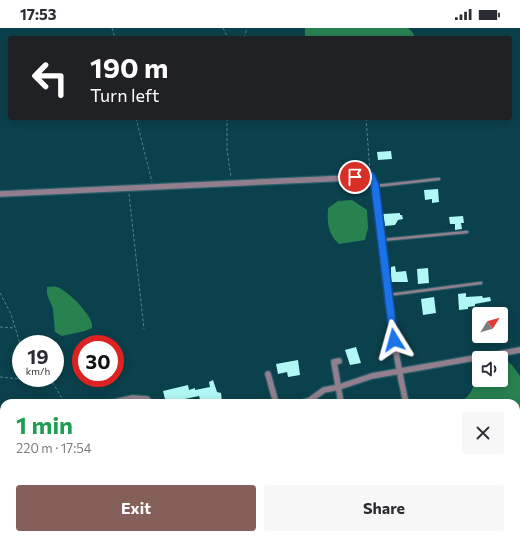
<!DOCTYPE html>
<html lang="en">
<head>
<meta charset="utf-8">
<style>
  body { margin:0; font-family:Commissioner,sans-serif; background:#f7f7f7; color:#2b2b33; height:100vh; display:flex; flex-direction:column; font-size:15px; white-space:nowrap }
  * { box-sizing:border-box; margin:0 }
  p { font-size:13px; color:#7c7c81 }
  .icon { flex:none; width:22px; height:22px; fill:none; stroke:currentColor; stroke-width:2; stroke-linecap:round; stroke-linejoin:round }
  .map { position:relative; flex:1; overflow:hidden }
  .panel { position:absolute; left:0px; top:371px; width:520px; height:140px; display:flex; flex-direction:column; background:#fff; border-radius:12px 12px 0 0; box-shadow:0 2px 10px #0003 }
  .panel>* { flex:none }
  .guide { position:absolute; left:8px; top:8px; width:504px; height:84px; border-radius:4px; box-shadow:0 2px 10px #0003; background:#202124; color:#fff; overflow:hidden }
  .needle { width:26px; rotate:53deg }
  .tools { position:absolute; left:472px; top:279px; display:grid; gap:8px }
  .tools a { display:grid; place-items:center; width:36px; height:36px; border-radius:4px; background:#fff; box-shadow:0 2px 10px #0003; font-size:20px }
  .speed { position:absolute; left:12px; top:307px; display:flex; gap:8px; font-size:20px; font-weight:700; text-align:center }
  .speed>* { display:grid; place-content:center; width:52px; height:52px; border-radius:50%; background:#fff; box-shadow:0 2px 10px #0003; line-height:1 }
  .speed small { font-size:10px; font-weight:400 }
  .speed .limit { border:6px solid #d22; background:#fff; color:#111 }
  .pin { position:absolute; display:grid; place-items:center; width:34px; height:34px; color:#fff; margin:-17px; border:2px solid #fff; border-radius:50%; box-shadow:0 1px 4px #0007 }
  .me { position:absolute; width:44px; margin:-22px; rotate:352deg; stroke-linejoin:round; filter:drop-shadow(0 0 3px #0008) }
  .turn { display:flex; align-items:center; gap:14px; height:84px; padding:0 16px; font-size:18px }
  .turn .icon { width:52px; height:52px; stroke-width:2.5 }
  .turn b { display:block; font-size:28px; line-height:34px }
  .round { display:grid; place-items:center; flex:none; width:42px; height:42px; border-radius:4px; background:#f7f7f7 }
  .summary { display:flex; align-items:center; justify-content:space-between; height:68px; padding:0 16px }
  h1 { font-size:24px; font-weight:700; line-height:30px; color:#1e9e55 }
  .button { display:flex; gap:8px; margin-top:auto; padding:8px 16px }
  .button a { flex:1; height:46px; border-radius:4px; background:#855f5a; color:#fff; font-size:16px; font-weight:700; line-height:46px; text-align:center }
  .button a+a { background:#f7f7f7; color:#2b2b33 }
  .status { display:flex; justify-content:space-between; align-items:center; height:28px; padding:0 20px; background:#fff; direction:ltr }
  .status svg { height:11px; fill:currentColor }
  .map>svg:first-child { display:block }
</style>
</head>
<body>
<div class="status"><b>17:53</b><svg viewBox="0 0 49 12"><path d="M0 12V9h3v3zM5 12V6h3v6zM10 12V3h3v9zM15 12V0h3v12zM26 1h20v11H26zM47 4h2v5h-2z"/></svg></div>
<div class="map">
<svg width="520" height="511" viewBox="0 0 520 511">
  <rect width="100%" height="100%" fill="#0b414c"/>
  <g fill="#288250" fill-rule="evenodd">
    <path d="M305,0H408L413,5L415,10H305Z"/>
    <path d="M352,172L367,182L368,200L365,212L339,216C328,206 327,195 328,180L338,173Z"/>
    <path d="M47,259C50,259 54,258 57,259C67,262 95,289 92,300L85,303L62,308L55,304L53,281L47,266Z"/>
    <path d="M499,327L512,337L520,348V433L516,439V375H458C478,365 475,350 474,331ZM479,330H501V352H479Z"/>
  </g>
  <g fill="#b0f7f6">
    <path d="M391,123L392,131L378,132L377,124Z"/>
    <path d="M438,161L439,174L432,175V171L425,172L424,162Z"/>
    <path d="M400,185V187H402L403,191L398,192L395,197L385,198L383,186Z"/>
    <path d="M463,188L464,195H461L462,201L455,202V196H450L449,189Z"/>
    <path d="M395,238L396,244L406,243L408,254H391V239Z"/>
    <path d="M428,240L429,255L418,256L417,241Z"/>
    <path d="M466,265V269L482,268L483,270L490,269L491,273L475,276V278L468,279V281L459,282L458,266Z"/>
    <path d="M434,269L436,285L423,287L421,271Z"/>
    <path d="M356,319L361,335L350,337L345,322Z"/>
    <path d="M298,332L300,347L288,349L287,344L278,346L276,336Z"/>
    <path d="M213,352L217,364L221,365L222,373L201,375L199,368L166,375L163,363L188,357L189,362L195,360V362L210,359L209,354Z"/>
  </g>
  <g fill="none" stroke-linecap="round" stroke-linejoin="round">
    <defs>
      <g id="lane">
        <path d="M376,158L439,151"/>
        <path d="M382,212L467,204"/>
        <path d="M388,267L481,255"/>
      </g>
      <g id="street">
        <path d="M0,166L371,149L375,158C383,231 390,304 406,375"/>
        <path d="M339,333L334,334L341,375"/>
        <path d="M268,346L276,375"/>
        <path d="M110,375L133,370L147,371L151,375"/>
        <path d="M302,375L310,372L324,362L339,359L372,348L520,322"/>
        <path d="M94,507V511"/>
        <path d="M156,507V511"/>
      </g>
    </defs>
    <use href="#lane" stroke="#2b5e68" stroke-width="4.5"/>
    <use href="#street" stroke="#2b5e68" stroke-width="8"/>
    <g stroke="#55838d" stroke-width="1" stroke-dasharray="3 2" stroke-linecap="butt">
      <path d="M112,0L115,10"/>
      <path d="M223,0L228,10"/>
      <path d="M244,10L247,0"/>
      <path d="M136,90L152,154"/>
      <path d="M227,90V122L231,149"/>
      <path d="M366,90L370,144"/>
      <path d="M129,166L144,301"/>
      <path d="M0,265L11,286L21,319"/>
      <path d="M0,299L15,300"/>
      <path d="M0,349L52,354"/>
      <path d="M50,350L63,372L68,375"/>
      <path d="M239,507L241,511"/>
      <path d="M34,511L35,507"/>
      <path d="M375,511L389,507"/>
    </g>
    <use href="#lane" stroke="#927f8d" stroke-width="2.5"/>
    <use href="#street" stroke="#927f8d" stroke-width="5.5"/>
  </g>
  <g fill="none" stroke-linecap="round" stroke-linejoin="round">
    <defs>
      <path id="route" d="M355,149L371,148L375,158L394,312"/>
    </defs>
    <use href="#route" stroke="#114b97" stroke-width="10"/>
    <use href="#route" stroke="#1a73e8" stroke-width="7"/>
  </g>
</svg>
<div class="tools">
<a><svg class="needle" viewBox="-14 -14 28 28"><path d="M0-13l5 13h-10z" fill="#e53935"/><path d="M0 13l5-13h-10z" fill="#7c7c81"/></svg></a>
<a><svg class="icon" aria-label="sound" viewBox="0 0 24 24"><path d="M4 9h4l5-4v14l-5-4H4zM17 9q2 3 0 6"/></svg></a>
</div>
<div class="speed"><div>19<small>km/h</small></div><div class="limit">30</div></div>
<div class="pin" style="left:355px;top:149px;background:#d93025"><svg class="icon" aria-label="arrive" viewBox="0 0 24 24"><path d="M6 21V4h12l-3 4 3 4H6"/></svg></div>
<svg class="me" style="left:394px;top:312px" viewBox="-20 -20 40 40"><path d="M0-17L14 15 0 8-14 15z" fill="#1a73e8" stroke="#fff" stroke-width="4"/></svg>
<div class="guide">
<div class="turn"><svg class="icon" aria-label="left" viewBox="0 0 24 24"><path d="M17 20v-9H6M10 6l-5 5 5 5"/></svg><div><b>190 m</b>Turn left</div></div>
</div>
<section class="panel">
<div class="summary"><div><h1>1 min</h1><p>220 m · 17:54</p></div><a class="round"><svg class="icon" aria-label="close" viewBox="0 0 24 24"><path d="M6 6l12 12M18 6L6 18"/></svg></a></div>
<div class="button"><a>Exit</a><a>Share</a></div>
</section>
</div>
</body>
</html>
